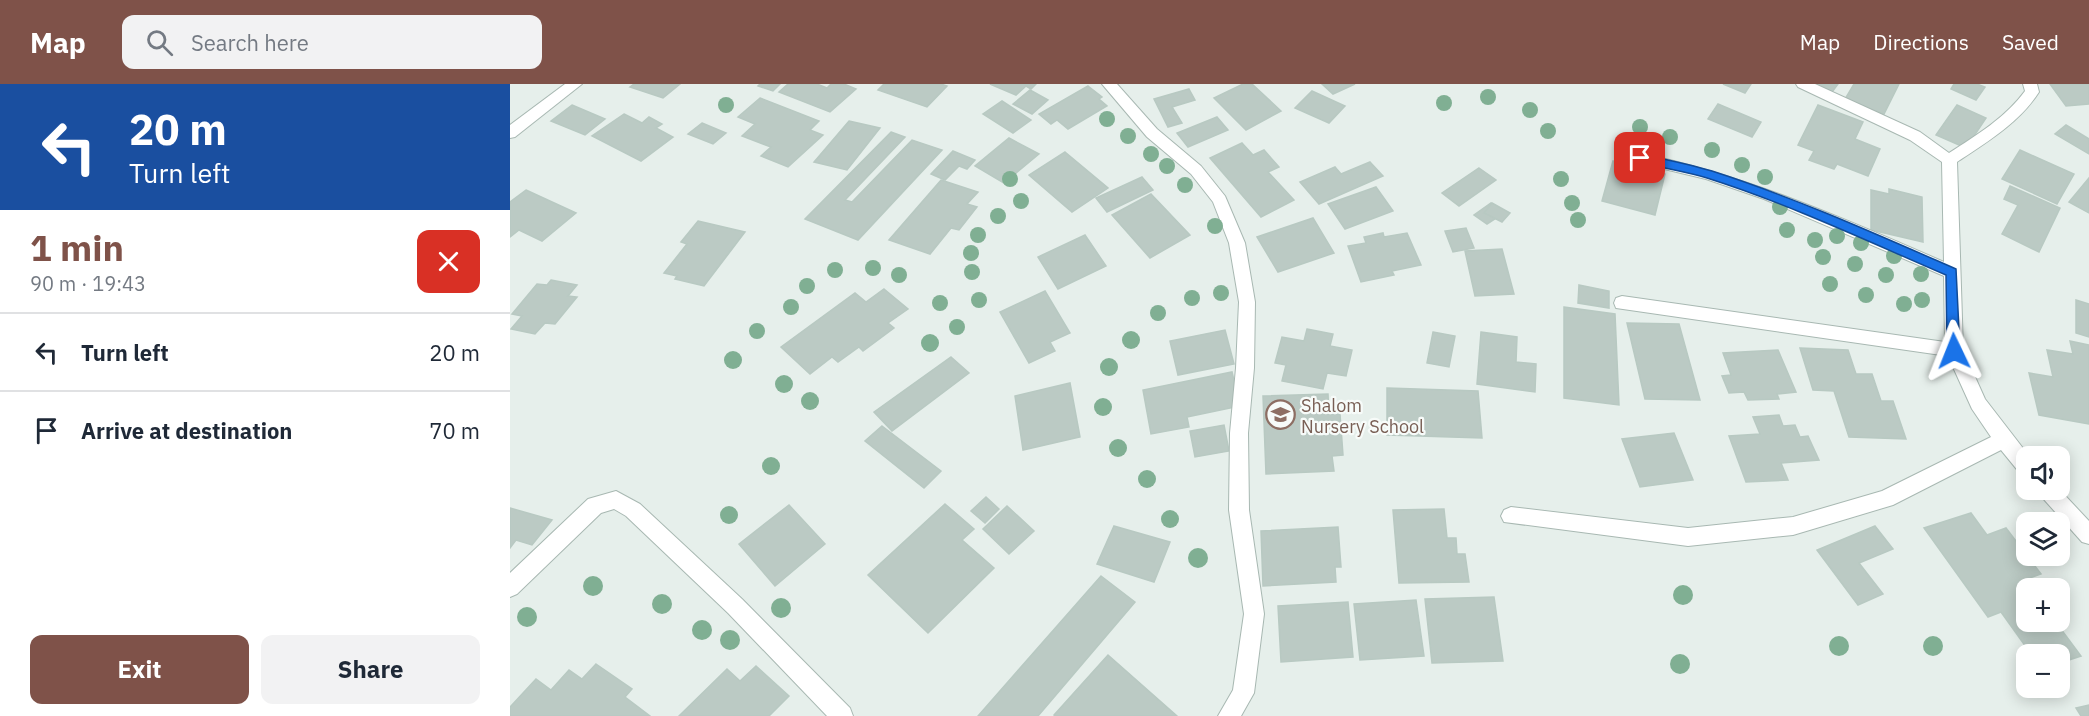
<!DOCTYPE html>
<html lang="en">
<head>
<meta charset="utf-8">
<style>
  body { margin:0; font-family:"IBM Plex Sans",sans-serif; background:#f2f2f3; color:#1f2937; height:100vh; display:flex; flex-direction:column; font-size:22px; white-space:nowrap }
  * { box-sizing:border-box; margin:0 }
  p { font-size:20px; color:#747a83 }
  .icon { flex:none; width:33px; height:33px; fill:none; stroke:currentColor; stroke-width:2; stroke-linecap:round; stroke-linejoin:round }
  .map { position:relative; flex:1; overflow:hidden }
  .panel { display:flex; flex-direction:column; background:#fff; width:510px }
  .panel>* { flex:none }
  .top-card { background:#1a4fa0; color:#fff; overflow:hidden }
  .tools { position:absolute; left:1506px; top:362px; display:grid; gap:12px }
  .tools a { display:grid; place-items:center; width:54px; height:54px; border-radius:12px; background:#fff; box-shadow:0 3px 15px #0003; font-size:30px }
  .pin { position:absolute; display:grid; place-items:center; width:51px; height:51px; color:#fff; margin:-26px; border-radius:12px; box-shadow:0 3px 9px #0006 }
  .me { position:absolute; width:66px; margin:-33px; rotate:358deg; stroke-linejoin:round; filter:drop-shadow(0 0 4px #0008) }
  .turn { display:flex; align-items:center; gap:21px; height:126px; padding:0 30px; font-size:27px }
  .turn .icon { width:78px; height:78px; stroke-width:2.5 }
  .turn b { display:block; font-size:42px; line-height:51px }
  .round { display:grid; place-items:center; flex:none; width:63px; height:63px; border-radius:12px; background:#f2f2f3 }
  .summary { display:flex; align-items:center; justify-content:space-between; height:102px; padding:0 30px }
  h1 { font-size:36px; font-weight:700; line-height:45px; color:#7f5249 }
  .action { display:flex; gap:12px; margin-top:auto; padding:12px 30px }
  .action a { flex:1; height:69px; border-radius:12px; background:#7f5249; color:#fff; font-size:24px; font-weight:700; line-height:69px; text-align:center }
  .action a+a { background:#f2f2f3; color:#1f2937 }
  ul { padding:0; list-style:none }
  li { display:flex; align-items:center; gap:18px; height:78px; padding:0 30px; border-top:2px solid #e0e1e3 }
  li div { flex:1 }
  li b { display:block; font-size:22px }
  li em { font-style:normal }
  header { display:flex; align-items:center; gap:36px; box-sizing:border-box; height:84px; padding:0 30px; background:#7f5249; color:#fff }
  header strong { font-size:28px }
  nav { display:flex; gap:33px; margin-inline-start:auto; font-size:21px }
  .search { width:420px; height:54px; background:#f2f2f3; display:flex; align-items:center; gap:15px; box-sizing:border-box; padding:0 21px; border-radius:12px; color:#747a83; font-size:22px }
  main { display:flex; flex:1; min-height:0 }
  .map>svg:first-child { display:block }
</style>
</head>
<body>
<header>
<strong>Map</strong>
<div class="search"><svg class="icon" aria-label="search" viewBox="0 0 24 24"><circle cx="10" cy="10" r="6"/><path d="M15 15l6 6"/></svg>Search here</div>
<nav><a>Map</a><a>Directions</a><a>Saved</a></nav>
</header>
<main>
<section class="panel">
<div class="top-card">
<div class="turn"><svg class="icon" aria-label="left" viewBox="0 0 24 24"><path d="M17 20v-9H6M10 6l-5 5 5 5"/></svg><div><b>20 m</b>Turn left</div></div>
</div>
<div class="summary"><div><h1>1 min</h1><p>90 m · 19:43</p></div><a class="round" style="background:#d93025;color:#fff"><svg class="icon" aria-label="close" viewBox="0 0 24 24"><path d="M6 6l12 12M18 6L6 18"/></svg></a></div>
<ul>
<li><svg class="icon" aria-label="left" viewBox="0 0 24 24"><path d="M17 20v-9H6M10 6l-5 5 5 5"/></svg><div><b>Turn left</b></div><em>20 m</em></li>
<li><svg class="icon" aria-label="arrive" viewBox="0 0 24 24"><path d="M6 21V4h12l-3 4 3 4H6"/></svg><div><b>Arrive at destination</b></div><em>70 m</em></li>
</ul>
<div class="action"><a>Exit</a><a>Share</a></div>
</section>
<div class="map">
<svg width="1579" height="632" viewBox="0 0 1579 632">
  <rect width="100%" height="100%" fill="#e6efeb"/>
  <g fill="#bbcac4" stroke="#b8c9c2" stroke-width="1.5">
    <path d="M124,0H170L153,14L120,3Z"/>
    <path d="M250,0H270L263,7L248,2Z"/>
    <path d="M278,0H307L317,4L321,0H334L346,5L320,28L269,8Z"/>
    <path d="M374,0H431L437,2L417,23L368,6Z"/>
    <path d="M480,0H526L521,5L516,2L506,11Z"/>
    <path d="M733,0H742L771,27L736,46L704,14Z"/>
    <path d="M812,0H845L823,10Z"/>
    <path d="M1213,0H1241L1235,9Z"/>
    <path d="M1302,0H1328L1322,8Z"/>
    <path d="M1344,0H1389L1374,30L1335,15Z"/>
    <path d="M1444,0H1467L1475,3L1466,16L1441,5Z"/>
    <path d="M1540,0H1579V20L1556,22Z"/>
    <path d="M578,2L592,13L589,15L597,22L558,45L547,36L541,40L529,30Z"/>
    <path d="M679,5L685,16L662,23L672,39L658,43L644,15Z"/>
    <path d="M520,6L538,16L522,30L503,20Z"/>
    <path d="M802,7L835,22L819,39L785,24Z"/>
    <path d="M250,14L309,37L300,46L313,51L278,83L251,72L261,63L232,52L245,40L228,33Z"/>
    <path d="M492,17L521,36L503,49L473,30Z"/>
    <path d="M1208,20L1251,38L1242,53L1198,35Z"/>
    <path d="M62,21L95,35L75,51L41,37Z"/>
    <path d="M1308,21L1353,38L1345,55L1370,65L1358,92L1327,80L1324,85L1299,76L1304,67L1288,61Z"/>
    <path d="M1447,21L1476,34L1456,64L1426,51Z"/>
    <path d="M114,30L132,39L139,33L152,40L146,44L163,53L131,77L82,52Z"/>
    <path d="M707,33L718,46L678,63L667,49Z"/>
    <path d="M339,37L370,44L337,86L304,78Z"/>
    <path d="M192,39L216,49L203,60L178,50Z"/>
    <path d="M1556,41L1579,55V70L1545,50Z"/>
    <path d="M381,48L395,53L335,116L342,118L402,56L432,66L348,156L295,135Z"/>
    <path d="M499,54L529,70L494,99L465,82Z"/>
    <path d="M732,59L743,71L754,66L769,83L758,88L784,116L751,133L700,74Z"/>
    <path d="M1510,66L1564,90L1547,120L1492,95Z"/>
    <path d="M443,67L465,76L457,85L449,82L435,96L421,90Z"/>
    <path d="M555,68L598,104L562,128L519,91Z"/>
    <path d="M1103,77L1155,90L1145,131L1092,117Z"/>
    <path d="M860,78L873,92L809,120L790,98L825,83L831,90Z"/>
    <path d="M969,84L986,96L949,122L932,109Z"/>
    <path d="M632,93L643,106L597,128L586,114Z"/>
    <path d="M1579,94V129L1559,118Z"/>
    <path d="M431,96L468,108L457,120L467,123L449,146L441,144L420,170L379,156Z"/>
    <path d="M1500,102L1550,124L1529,168L1492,150L1508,121L1494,115Z"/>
    <path d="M866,103L883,127L835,145L818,120Z"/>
    <path d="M1379,105L1412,113L1413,158L1361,146V106L1379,110Z"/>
    <path d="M16,106L66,129L32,157L9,146L0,153V118Z"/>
    <path d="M641,110L680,151L640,174L602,131Z"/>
    <path d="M981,119L994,129L977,140L964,131Z"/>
    <path d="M982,119L1000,129L992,138L974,129Z"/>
    <path d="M803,134L824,169L768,188L747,153Z"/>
    <path d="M188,137L235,148L194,202L165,195L167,192L154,189L177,160L171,158Z"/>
    <path d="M956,144L964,164L943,168L935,147Z"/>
    <path d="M873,149L874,153L897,149L911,181L882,187L884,191L851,198L838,162L856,159L854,153Z"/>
    <path d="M575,151L596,182L548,205L528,173Z"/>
    <path d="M992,165L1004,210L965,212L955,167Z"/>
    <path d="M41,196L67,201L58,212L67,213L45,240L35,239L25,250L1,245L12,232L2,230L27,200L37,201Z"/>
    <path d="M1069,201L1099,207V224L1068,219Z"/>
    <path d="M374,205L398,225L378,239L384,244L353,267L349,263L328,278L322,273L300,290L271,263L345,209L356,218Z"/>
    <path d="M535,207L560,249L540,258L545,267L519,279L490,228Z"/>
    <path d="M1566,216L1579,220V253L1566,249Z"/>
    <path d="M1054,223L1105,230L1109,321L1054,314Z"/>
    <path d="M1117,239L1169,240L1190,316L1135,315Z"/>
    <path d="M797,245L823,250L820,262L842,266L836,292L817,289L813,305L772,297L776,281L765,279L772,253L794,257Z"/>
    <path d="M715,246L724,280L668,291L660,257Z"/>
    <path d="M923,248L945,252L939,283L917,279Z"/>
    <path d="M971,248L1007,253L1006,278L1026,280L1025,308L967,300Z"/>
    <path d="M1560,257L1579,261V340L1529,331L1519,289L1543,293L1537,266L1563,270Z"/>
    <path d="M1290,264L1338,266L1346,290H1362L1371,317H1383L1396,355L1339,353L1324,307L1303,306Z"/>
    <path d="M1268,266L1286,308L1267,310L1269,315L1238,316L1234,308L1219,309L1212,292L1221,291L1213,269Z"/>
    <path d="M441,273L459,289L382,347L364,328Z"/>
    <path d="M722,288L730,322L677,333L679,343L641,350L633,306Z"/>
    <path d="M560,299L570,353L513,366L505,312Z"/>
    <path d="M877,304L968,307L972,354L877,351Z"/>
    <path d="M818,310L819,330H830L833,371L822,372L824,387L756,390L753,312Z"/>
    <path d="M1269,331L1273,342L1285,341L1290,353L1298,352L1309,376L1271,379L1278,396L1236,398L1219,352L1250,350L1243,333Z"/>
    <path d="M714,341L719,367L685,373L680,347Z"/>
    <path d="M372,342L431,387L414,404L355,357Z"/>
    <path d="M1164,349L1183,396L1130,403L1112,355Z"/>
    <path d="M476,413L489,425L475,439L461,427Z"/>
    <path d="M435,420L464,445L452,456L484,484L418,549L358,491Z"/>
    <path d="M279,421L315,460L265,502L229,460Z"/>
    <path d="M497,422L524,447L499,470L473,445Z"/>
    <path d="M0,424L42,436L22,461L6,456L0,464Z"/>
    <path d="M934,425L937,454H946L947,470H955L959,498L889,499L883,426Z"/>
    <path d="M1461,429L1477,451L1496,444L1531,490L1514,496L1520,504H1516V537H1545L1571,572L1550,579V570H1521L1491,528L1478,533L1414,444Z"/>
    <path d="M604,442L660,458L644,498L587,480Z"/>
    <path d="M1365,442L1383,465L1349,479L1373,510L1348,521L1307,466Z"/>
    <path d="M828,443L831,483H825L826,498L753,502L751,447Z"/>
    <path d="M591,492L625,518L528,632H468Z"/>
    <path d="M984,513L993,577L922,579L915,515Z"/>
    <path d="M906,516L914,572L850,576L844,520Z"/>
    <path d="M838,518L843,573L771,578L768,522Z"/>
    <path d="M598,571L667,632H546L544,631Z"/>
    <path d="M86,580L122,605L115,613L140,632H0V623L26,595L41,606L59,586L72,595Z"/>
    <path d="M246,582L279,612L259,632H169L217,585L230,597Z"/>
    <path d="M1579,621V632H1571L1566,624Z"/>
  </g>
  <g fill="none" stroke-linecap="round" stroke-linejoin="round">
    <defs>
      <g id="minor">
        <path d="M55,0H72L5,53L0,54V41Z"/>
        <path d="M592,0H607L647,45L691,82L715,112L735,159L745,218L744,284L738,349L739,426L754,530L744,609L731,632H708L723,606L734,530L719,426L720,349L726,284L729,218L719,159L703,118L681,90L637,53Z"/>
        <path d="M1286,0H1305L1410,48L1439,69C1467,51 1495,34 1515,7L1513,0H1527L1529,8C1509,39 1477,58 1447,78L1453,266L1475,315L1519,372H1516V390L1509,388L1491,366L1383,421L1283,451L1178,462L994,438L991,432L994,426L1001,423L1178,444L1283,433L1372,407L1481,353L1462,325L1438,272L1106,224L1104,219L1106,214L1112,212L1435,258L1434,192L1254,115L1196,95L1125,78L1122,74L1125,70L1130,69C1236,92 1334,134 1434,178L1432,78L1400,56L1288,3Z"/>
        <path d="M1527,405H1549L1579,437V460L1572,458L1530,411Z"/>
        <path d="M106,407L130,420L232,515L340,624L343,632H317L218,529L116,432L104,425L91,429L7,510L0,513V489L78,415Z"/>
      </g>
    </defs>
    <use href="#minor" stroke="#a8b8b2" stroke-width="2"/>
    <use href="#minor" fill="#fff" fill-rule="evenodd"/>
  </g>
  <g fill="#80af93">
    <circle cx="978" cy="13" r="8"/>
    <circle cx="934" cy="19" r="8"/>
    <circle cx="216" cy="21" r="8"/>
    <circle cx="1020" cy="26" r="8"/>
    <circle cx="597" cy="35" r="8"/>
    <circle cx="1130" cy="43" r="8"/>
    <circle cx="1038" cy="47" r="8"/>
    <circle cx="618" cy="52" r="8"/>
    <circle cx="1160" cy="53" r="8"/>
    <circle cx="1202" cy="66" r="8"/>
    <circle cx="641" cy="70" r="8"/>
    <circle cx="1232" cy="81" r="8"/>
    <circle cx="657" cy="82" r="8"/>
    <circle cx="1255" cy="93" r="8"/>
    <circle cx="500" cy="95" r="8"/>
    <circle cx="1051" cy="95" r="8"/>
    <circle cx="675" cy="101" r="8"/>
    <circle cx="511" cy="117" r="8"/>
    <circle cx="1062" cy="119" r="8"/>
    <circle cx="1270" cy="123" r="8"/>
    <circle cx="488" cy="132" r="8"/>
    <circle cx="1068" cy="136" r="8"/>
    <circle cx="705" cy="142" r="8"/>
    <circle cx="1277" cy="146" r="8"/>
    <circle cx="468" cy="151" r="8"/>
    <circle cx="1327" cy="152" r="8"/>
    <circle cx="1305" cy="156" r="8"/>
    <circle cx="1351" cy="159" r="8"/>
    <circle cx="461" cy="169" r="8"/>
    <circle cx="1384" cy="172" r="8"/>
    <circle cx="1313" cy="173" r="8"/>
    <circle cx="1345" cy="180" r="8"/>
    <circle cx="363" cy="184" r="8"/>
    <circle cx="325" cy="186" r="8"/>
    <circle cx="462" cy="188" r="8"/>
    <circle cx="1411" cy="190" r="8"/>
    <circle cx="389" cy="191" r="8"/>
    <circle cx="1376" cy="191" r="8"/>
    <circle cx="1320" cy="200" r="8"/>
    <circle cx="297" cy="202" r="8"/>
    <circle cx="711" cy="209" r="8"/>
    <circle cx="1356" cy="211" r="8"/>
    <circle cx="682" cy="214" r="8"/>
    <circle cx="469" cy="216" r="8"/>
    <circle cx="1412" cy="216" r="8"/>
    <circle cx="430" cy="219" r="8"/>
    <circle cx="1394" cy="220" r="8"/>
    <circle cx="281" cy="223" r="8"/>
    <circle cx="648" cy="229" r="8"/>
    <circle cx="447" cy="243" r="8"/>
    <circle cx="247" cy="247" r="8"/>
    <circle cx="621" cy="256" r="9"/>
    <circle cx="420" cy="259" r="9"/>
    <circle cx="223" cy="276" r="9"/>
    <circle cx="599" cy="283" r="9"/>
    <circle cx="274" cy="300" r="9"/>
    <circle cx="300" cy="317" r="9"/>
    <circle cx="593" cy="323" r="9"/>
    <circle cx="608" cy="364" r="9"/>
    <circle cx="261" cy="382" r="9"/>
    <circle cx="637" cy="395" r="9"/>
    <circle cx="219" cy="431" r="9"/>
    <circle cx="660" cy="435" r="9"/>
    <circle cx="688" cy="474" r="10"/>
    <circle cx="83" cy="502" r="10"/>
    <circle cx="1173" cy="511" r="10"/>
    <circle cx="152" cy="520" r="10"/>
    <circle cx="271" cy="524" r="10"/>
    <circle cx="17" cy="533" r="10"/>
    <circle cx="192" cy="546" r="10"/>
    <circle cx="220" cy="556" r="10"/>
    <circle cx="1329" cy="562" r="10"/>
    <circle cx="1423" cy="562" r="10"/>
    <circle cx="1170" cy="580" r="10"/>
  </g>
  <path fill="#1a73e8" stroke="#114b97" stroke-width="1.5" d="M1130,70C1154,75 1179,80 1202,87C1286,114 1366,150 1446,185L1450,267L1449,270H1439L1437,267L1436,191C1357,157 1279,120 1197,94C1174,87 1150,84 1126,77L1124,74Z"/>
  <defs>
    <symbol id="school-ring" viewBox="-11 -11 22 22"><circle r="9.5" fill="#f7fbf9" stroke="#8d6e63" stroke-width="1.5"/><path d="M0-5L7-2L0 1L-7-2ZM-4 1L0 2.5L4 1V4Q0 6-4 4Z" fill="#8d6e63"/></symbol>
  </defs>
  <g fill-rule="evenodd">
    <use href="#school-ring" x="754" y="314" width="33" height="33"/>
  </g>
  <g text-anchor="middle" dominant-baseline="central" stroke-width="4.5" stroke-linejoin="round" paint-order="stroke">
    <g font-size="18" fill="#785e54" stroke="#f7fbf9" text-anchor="start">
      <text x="791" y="321">Shalom<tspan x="791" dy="21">Nursery School</tspan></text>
    </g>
  </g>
</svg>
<div class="tools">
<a><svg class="icon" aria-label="sound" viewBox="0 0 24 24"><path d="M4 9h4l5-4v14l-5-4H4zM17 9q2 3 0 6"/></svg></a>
<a><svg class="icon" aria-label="layers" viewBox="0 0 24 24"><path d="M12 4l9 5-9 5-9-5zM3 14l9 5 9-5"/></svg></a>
<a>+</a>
<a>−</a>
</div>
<div class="pin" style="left:1130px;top:74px;background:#d93025"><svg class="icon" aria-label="arrive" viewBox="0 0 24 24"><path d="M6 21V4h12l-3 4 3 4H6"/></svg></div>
<svg class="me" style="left:1444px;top:267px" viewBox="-20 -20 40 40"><path d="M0-17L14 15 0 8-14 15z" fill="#1a73e8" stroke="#fff" stroke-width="4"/></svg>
</div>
</main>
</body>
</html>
